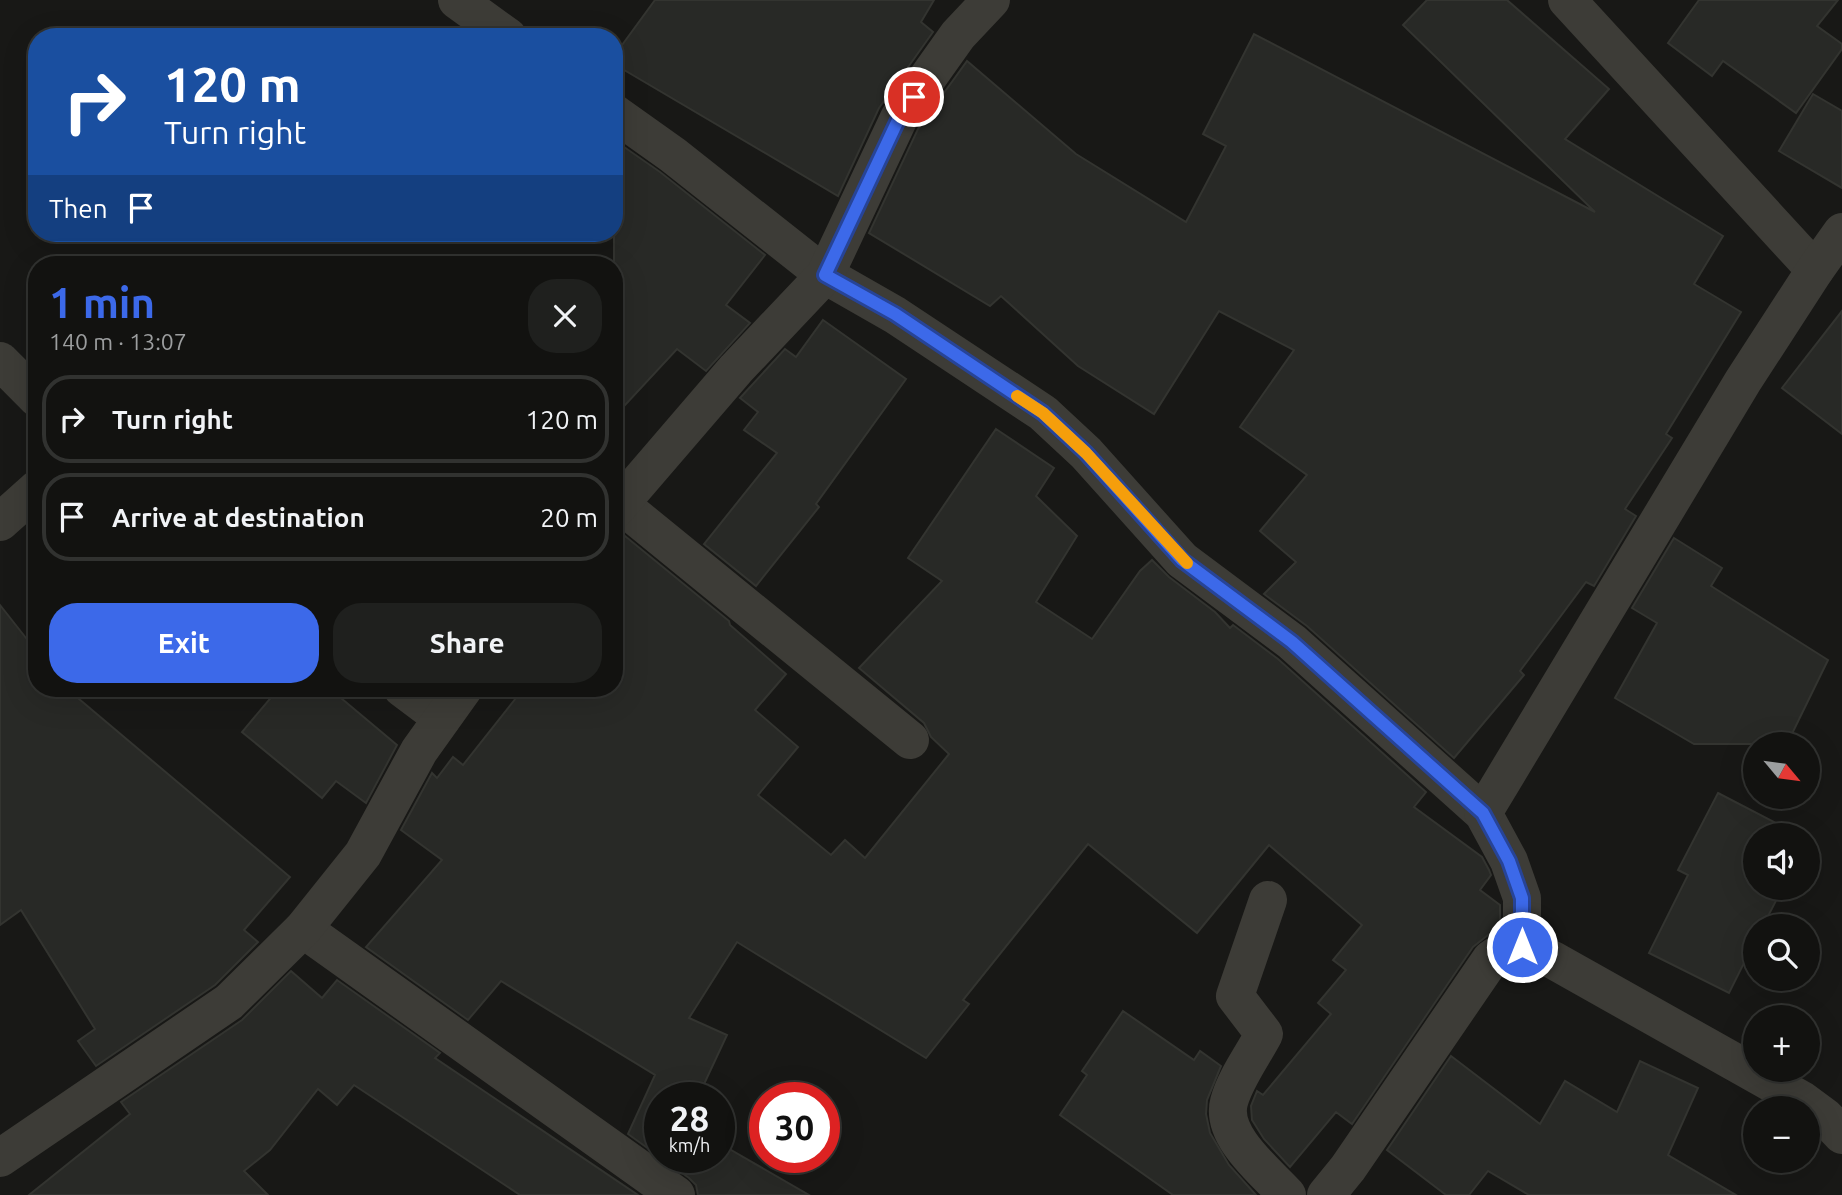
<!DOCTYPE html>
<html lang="en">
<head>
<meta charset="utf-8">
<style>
  body { margin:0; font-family:Ubuntu,sans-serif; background:#1f201e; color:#f1f3f6; height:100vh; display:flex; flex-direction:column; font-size:26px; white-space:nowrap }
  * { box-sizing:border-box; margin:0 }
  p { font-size:23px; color:#9c9e9f }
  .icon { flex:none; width:38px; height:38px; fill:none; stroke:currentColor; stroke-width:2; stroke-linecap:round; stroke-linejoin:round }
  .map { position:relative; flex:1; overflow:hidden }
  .panel { position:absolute; left:28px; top:256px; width:595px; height:441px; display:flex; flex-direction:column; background:#121210; border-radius:28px; box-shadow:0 7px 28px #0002,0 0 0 2px #313230 }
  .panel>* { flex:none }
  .hud { position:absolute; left:28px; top:28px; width:595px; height:214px; border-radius:28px; box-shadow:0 7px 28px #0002,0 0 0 2px #313230; background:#1a4fa0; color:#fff; overflow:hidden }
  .needle { width:46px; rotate:119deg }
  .controls { position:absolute; left:1743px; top:732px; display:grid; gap:14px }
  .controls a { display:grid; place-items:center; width:77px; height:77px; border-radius:50%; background:#121210; box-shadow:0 7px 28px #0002,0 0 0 2px #313230; font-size:35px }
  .speed { position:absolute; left:644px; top:1082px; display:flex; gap:14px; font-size:35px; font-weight:700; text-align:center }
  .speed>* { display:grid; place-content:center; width:91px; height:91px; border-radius:50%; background:#121210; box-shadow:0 7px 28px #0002,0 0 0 2px #313230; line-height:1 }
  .speed small { font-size:18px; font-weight:400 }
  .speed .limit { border:10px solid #d22; background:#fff; color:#111 }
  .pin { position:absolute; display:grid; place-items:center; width:60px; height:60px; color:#fff; margin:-30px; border:4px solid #fff; border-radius:50%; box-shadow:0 2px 7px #0007 }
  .me { position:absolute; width:77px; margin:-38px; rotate:0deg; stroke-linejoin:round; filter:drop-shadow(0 0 5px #0008) }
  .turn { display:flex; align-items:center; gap:24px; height:147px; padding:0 21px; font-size:32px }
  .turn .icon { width:91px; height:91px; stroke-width:2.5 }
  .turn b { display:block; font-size:49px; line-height:60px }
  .then { display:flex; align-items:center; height:66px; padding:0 21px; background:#0003; gap:14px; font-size:26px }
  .round { display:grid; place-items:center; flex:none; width:74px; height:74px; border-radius:28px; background:#1f201e }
  .head { display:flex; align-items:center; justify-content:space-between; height:119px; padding:0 21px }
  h1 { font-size:42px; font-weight:700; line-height:52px; color:#3c69e9 }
  .cta { display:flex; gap:14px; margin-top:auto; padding:14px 21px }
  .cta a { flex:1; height:80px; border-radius:28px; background:#3c69e9; color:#fff; font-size:28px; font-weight:700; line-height:80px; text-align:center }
  .cta a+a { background:#1f201e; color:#f1f3f6 }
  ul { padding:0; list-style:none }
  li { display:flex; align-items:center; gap:21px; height:88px; margin:0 14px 10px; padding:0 7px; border:4px solid #313230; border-radius:28px }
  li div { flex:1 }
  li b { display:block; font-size:26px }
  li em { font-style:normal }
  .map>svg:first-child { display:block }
</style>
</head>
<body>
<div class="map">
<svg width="1842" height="1195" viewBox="0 0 1842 1195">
  <rect width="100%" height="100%" fill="#181816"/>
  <g fill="#282926" stroke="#333430" stroke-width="2">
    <path d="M655,0H934L921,22L933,32L879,108L838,196L614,64V56Z"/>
    <path d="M1427,0H1507L1609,89L1565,139L1723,236L1694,284L1741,312L1666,434L1672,438L1625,509L1636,516L1594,586L1586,582L1520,671L1524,675L1454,758L1307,626L1264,594L1296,562L1260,531L1307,475L1240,427L1294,350L1219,311L1154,414L1078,366L1001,296L990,306L869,233L918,129L967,61L1076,154L1186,222L1226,146L1203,134L1254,34L1595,212L1403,25Z"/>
    <path d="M1699,0H1838L1817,26L1842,44V49L1796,113L1723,61L1712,76L1668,43Z"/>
    <path d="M1813,94L1842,111V188L1779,151Z"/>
    <path d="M614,140L660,172L765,255L726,305L750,323L706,371L677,349L614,417Z"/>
    <path d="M1842,311V434L1782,388Z"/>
    <path d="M823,320L906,379L816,504L819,507L756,586L704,544L777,453L744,430L758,412L740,398L785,349L796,357Z"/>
    <path d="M996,429L1054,468L1036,496L1077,536L1036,602L1092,639L1140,571L1152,560L1169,577L1215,612L1230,628L1233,625L1278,659L1426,792L1414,807L1482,857L1489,870L1491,875L1480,890L1500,905V929L1488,935L1473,947L1352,1124L1336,1112L1290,1167L1264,1139L1252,1120L1251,1106L1257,1091L1263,1095L1331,1014L1318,1003L1346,970L1333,960L1362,925L1269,845L1197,933L1088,844L963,1000L969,1004L926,1058L737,942L689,1018L727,1035L698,1097H660V1157L628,1134L655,1075L501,981L468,1020L366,947L442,860L401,830L432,773L437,778L453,757L463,765L524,688H614V532H620L729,621L730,625L786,674L755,710L798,747L758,795L831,855L845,840L865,858L949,754L931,737L924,723L859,668L942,581L908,558Z"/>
    <path d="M1674,538L1722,568L1711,586L1828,660L1787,744H1694L1615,698L1657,623L1632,608Z"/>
    <path d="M0,605L37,652V688H66L290,877L244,930L258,942L215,985L96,1066L78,1041L95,1029L21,910L0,925Z"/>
    <path d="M279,688H329L397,745L366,803L336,781L322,798L242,732Z"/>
    <path d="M1718,793L1799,835H1755V887H1783L1763,926H1755V941L1729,993L1649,953L1688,875L1678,870Z"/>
    <path d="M291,971L322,998L337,980L440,1053L435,1058L638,1195H520L354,1085L337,1105L318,1089L270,1150L244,1171L268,1195H29L130,1114L121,1102L242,1020Z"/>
    <path d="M1123,1011L1194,1060L1200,1051L1221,1066L1207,1100L1206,1114L1210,1133L1229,1165L1256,1195H1173L1060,1115L1087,1075L1082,1071Z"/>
    <path d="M1451,1056L1540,1124L1565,1081L1617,1112L1640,1061L1698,1088L1668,1155L1736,1195H1529L1488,1171L1469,1195H1446L1387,1150Z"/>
    <path d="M719,1143L809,1195H698L696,1185L689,1178L660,1157H719Z"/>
  </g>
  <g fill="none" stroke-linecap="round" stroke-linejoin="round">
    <g stroke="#3d3c37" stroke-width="38">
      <path d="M457,0L508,37"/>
      <path d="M1567,0L1815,270"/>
      <path d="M614,113L673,155L825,275L895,315L1043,413L1086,453L1182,560L1292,642L1483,813L1509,861L1522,898V947"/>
      <path d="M0,361L37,398"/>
      <path d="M620,504L910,740"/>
      <path d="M614,511L736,369L825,275L899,118L958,35L991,0"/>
      <path d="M0,522L37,489"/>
      <path d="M402,688L442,718"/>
      <path d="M1483,813L1743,381L1815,270L1842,232"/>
      <path d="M1268,900L1235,996L1264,1034C1253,1055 1235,1079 1229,1102C1220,1136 1266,1172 1287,1195"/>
      <path d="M303,929L676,1195"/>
      <path d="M0,1158L229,1002L303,929L363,854L419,751L464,688"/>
      <path d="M1326,1195L1348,1168L1491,959C1517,940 1526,949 1553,960L1802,1100L1825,1117L1842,1135"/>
    </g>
  </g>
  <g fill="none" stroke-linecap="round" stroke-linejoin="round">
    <defs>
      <path id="route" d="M914,97L899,118L825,275L895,314L1043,413L1086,453L1182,560L1292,642L1483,813L1509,861L1522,898V947"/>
    </defs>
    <use href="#route" stroke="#274497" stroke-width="18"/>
    <use href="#route" stroke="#3c69e9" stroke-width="12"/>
    <path stroke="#f59e0b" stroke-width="12" d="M1017,396L1043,413L1086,453L1187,563"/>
  </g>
</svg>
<div class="controls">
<a><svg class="needle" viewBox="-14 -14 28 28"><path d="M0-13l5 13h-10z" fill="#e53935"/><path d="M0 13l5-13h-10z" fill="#9c9e9f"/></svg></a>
<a><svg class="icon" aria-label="sound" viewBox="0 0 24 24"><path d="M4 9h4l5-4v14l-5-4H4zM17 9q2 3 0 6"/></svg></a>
<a><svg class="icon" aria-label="search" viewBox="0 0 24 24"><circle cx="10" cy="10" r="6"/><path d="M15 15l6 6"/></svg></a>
<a>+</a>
<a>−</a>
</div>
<div class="speed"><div>28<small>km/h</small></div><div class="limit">30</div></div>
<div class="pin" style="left:914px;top:97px;background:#d93025"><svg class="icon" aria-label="arrive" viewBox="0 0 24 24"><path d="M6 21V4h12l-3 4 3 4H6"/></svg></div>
<svg class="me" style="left:1522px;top:947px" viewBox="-20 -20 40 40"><circle r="17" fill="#3c69e9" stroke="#fff" stroke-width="3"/><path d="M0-11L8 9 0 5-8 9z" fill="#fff"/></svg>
<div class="hud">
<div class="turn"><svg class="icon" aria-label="right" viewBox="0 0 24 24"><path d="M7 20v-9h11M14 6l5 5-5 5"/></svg><div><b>120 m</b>Turn right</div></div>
<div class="then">Then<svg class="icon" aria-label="arrive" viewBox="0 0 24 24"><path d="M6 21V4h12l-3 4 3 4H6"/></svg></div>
</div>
<section class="panel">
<div class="head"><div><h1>1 min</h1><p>140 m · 13:07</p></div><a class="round"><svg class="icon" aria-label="close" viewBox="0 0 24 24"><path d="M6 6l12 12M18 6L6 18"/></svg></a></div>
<ul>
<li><svg class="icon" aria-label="right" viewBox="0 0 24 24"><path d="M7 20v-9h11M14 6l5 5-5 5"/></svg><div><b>Turn right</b></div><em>120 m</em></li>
<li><svg class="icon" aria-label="arrive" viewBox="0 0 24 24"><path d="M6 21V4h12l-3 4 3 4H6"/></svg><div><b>Arrive at destination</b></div><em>20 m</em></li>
</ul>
<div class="cta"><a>Exit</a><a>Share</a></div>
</section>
</div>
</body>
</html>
